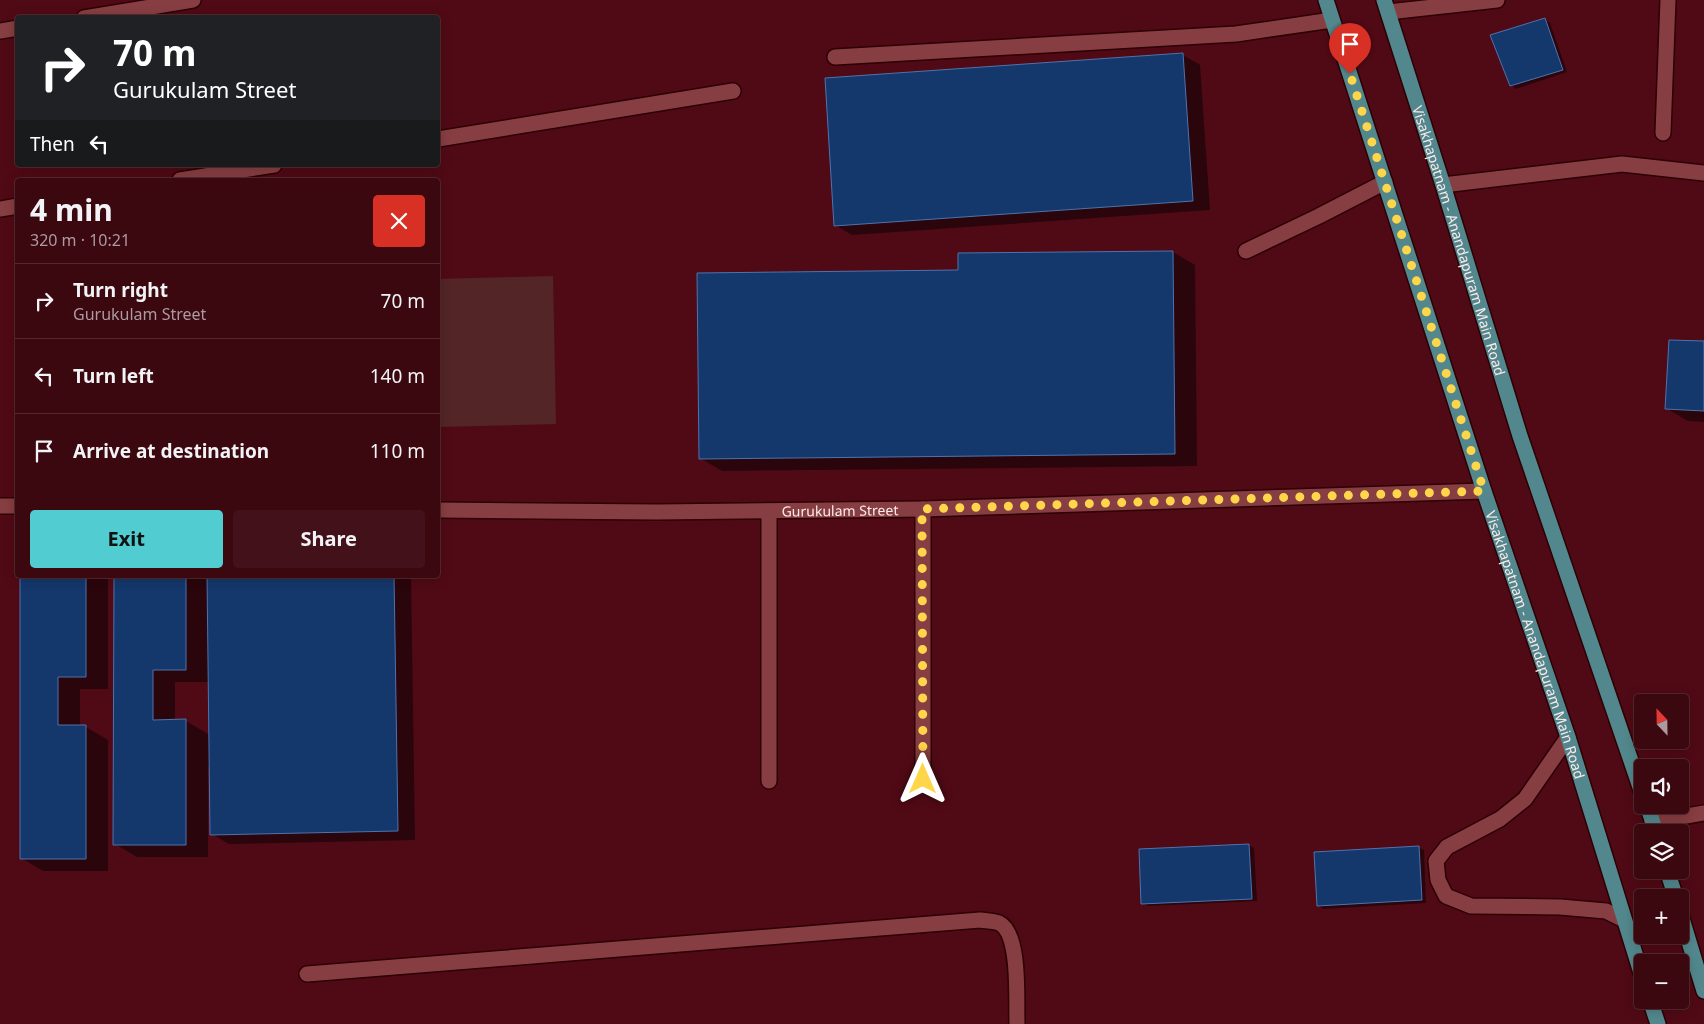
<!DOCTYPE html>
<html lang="en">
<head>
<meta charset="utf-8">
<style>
  body { margin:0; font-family:"Noto Sans",sans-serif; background:#431119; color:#f1f3f6; height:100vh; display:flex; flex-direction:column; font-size:19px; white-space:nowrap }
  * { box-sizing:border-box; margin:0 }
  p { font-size:16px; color:#ac9a9f }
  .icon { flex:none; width:28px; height:28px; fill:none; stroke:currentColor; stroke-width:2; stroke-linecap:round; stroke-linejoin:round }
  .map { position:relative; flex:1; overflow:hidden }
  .panel { position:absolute; left:15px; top:178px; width:425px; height:400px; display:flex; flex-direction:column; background:#3c0810; border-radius:5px; box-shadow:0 2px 12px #0003,0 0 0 1px #552930 }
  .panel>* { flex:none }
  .banner { position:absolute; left:15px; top:15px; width:425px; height:152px; border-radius:5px; box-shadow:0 2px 12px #0003,0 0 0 1px #552930; background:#202124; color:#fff; overflow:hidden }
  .needle { width:32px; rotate:338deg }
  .fabs { position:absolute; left:1634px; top:694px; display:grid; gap:10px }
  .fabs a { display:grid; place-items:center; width:55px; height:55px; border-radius:5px; background:#3c0810; box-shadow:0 2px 12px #0003,0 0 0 1px #552930; font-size:25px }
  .pin { position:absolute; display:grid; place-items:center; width:42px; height:42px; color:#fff; margin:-51px -21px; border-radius:50% 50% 50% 0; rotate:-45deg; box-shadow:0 0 5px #0007 }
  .pin .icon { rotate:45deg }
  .me { position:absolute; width:55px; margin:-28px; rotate:0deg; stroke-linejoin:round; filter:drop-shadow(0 0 4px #0008) }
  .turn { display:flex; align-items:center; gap:18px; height:105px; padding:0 15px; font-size:22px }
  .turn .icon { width:65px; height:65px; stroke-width:2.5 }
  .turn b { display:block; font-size:35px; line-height:42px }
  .then { display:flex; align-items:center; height:48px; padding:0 15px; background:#0003; gap:10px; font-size:19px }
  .round { display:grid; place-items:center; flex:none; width:52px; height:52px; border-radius:5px; background:#431119 }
  .headline { display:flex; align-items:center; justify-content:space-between; height:85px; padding:0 15px }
  h1 { font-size:30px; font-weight:700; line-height:38px }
  .button { display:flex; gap:10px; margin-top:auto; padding:10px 15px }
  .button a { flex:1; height:58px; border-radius:5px; background:#51ccd1; color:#111; font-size:20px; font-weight:700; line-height:58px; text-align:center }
  .button a+a { background:#431119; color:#f1f3f6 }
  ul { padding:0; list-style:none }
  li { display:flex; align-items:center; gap:15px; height:75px; padding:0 15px; border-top:1px solid #552930 }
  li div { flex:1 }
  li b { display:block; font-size:19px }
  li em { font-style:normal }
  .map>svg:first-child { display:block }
</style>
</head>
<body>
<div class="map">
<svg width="1704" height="1024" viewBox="0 0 1704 1024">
  <rect width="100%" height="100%" fill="#500a15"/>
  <path fill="#532527" d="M553,276L556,424L438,427V279Z"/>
  <g fill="#0007" fill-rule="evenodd">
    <path d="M1545,20L1550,23L1567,72L1516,89L1511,85Z"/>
    <path d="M1183,55L1200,65L1210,210L852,235L835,225Z"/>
    <path d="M1173,252L1195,265L1197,466L722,471L700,458L960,272Z"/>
    <path d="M1704,343V422L1688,421L1666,408Z"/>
    <path d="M21,575H108V689H80V727H86L108,740V871H43L21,858Z"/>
    <path d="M115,575H411L415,840L229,844L212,834L211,767H208V857H137L115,844ZM175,682H209L210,735L186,721H175Z"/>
    <path d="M1249,845L1254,848L1257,901L1148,906L1143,903L1140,850Z"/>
    <path d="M1418,847L1424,850L1426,903L1323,909L1318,905Z"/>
  </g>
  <g fill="#14376c" stroke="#4e73ad">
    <path d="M1545,18L1563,70L1510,86L1490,35Z"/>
    <path d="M1183,53L1193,201L834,226L825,78Z"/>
    <path d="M1173,251L1175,454L699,459L697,273L958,270V253Z"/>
    <path d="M1669,340L1704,341V411L1665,409Z"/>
    <path d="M20,575H86V677H58V725H86V859H20Z"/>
    <path d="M114,575H186V670H153V720L186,719V845H113Z"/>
    <path d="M207,575H394L398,831L210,835Z"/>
    <path d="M1249,844L1252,899L1141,904L1139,849Z"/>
    <path d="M1419,846L1422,900L1317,906L1314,852Z"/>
  </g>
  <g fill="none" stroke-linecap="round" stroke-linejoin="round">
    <defs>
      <g id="minor">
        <path d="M1388,12L1497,0"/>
        <path d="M84,18L193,0"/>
        <path d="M0,31L18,28"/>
        <path d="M835,57L1236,34L1332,20"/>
        <path d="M1663,133L1668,0"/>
        <path d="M438,139L733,91"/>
        <path d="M180,180L274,165"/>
        <path d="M1443,185L1622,164L1704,173"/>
        <path d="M0,209L18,206"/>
        <path d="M1246,251L1319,216L1385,182"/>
        <path d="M0,506H18"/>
        <path d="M923,509V779"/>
        <path id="s1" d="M438,510L657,512L923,509L1484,491"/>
        <path d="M1568,737L1525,799L1500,819L1447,847L1436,861L1438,880L1446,896L1471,906L1560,907L1606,911L1624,920"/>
        <path d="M769,781V511"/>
        <path d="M1652,822L1704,813"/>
        <path d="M307,974L980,920C986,921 994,921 999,923C1021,933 1016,1002 1017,1024"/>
      </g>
      <g id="major">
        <path id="s2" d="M1326,0L1484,491L1568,737L1642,976"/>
        <path id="s3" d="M1384,0L1443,185L1520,436L1642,793"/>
        <path d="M1647,805L1656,832"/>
        <path d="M1667,870L1676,898"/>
        <path d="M1680,912L1704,991"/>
        <path d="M1650,1000L1658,1024"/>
      </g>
    </defs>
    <use href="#minor" stroke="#2d0004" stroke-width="18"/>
    <use href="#major" stroke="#2d0004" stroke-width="18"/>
    <use href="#minor" stroke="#873e42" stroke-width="15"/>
    <use href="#major" stroke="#52888d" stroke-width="15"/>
  </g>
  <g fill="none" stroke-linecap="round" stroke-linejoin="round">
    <path stroke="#ffd54a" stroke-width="9" stroke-dasharray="0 16.2" d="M923,779L922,509L1484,491L1350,74"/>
  </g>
  <g text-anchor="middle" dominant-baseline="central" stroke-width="5" stroke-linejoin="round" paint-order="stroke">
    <g font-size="14" fill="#fdeaea" stroke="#500a15">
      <text stroke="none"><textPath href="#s3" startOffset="252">Visakhapatnam - Anandapuram Main Road</textPath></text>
      <text stroke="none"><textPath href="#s1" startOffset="402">Gurukulam Street</textPath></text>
      <text stroke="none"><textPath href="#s2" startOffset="678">Visakhapatnam - Anandapuram Main Road</textPath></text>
    </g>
  </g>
</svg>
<div class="fabs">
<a><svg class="needle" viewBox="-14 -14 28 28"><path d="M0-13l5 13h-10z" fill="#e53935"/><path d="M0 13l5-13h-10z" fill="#ac9a9f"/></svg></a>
<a><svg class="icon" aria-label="sound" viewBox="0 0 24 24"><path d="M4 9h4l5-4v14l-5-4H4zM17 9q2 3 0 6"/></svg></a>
<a><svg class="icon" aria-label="layers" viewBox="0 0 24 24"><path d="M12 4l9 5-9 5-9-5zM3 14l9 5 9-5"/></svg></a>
<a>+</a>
<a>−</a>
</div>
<div class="pin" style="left:1350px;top:74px;background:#d93025"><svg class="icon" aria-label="arrive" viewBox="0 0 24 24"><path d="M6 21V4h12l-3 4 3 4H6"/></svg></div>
<svg class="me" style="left:923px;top:779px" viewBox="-20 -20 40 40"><path d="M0-17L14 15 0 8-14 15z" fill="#ffd54a" stroke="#fff" stroke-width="4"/></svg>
<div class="banner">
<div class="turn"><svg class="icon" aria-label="right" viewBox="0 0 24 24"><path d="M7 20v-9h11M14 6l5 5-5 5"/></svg><div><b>70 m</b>Gurukulam Street</div></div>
<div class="then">Then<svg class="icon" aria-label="left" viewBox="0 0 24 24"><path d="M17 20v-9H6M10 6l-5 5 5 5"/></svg></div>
</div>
<section class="panel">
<div class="headline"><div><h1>4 min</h1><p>320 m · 10:21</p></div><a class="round" style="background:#d93025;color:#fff"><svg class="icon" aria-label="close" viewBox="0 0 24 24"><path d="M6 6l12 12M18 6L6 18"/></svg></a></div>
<ul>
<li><svg class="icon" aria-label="right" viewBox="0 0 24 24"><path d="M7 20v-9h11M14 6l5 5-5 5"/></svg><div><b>Turn right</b><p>Gurukulam Street</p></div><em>70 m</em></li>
<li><svg class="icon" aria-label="left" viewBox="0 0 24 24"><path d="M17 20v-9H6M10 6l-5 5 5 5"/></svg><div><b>Turn left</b></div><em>140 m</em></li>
<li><svg class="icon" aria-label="arrive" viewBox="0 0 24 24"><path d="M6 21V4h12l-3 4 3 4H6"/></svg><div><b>Arrive at destination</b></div><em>110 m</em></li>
</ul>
<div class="button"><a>Exit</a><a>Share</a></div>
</section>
</div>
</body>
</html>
